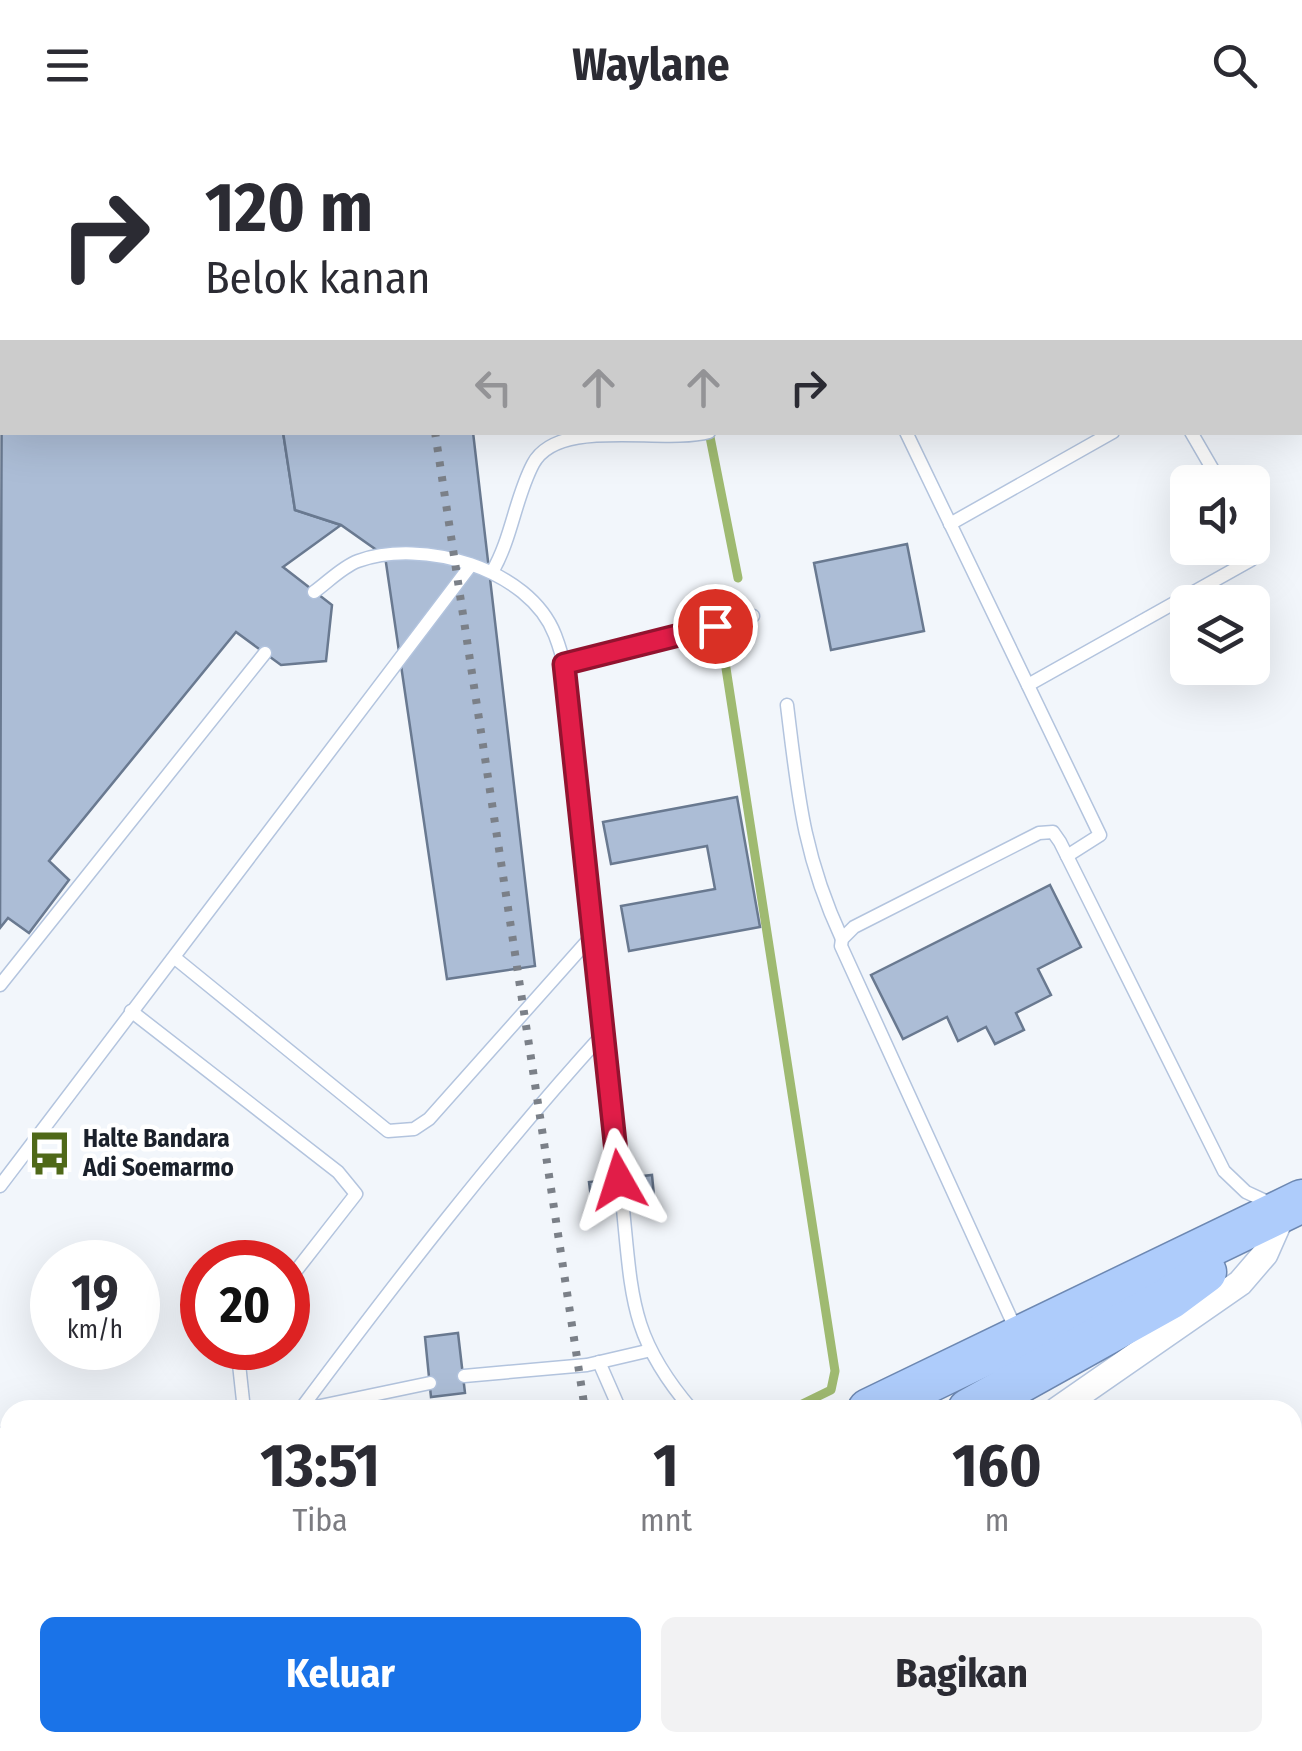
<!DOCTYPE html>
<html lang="id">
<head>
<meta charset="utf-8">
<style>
  body { margin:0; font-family:"Fira Sans Condensed",sans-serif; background:#f2f2f3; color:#2b2b33; height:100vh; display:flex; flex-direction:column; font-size:38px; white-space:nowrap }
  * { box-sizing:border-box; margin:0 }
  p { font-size:32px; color:#7c7c81 }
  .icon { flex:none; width:55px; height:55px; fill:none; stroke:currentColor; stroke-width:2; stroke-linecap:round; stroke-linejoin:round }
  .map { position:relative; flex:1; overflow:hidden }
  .drawer { position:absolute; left:0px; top:1270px; width:1302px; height:352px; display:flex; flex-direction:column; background:#fff; border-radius:30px 30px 0 0; box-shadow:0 10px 40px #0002 }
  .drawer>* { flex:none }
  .top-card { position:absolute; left:0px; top:0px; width:1302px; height:305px; box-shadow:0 10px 40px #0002; background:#fff; color:#2b2b33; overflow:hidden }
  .buttons { position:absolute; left:1170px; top:335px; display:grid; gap:20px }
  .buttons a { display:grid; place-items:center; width:100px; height:100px; border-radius:15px; background:#fff; box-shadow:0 10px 40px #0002; font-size:50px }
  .speed { position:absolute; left:30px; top:1110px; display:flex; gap:20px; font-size:50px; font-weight:700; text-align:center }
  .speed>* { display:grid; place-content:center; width:130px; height:130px; border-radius:50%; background:#fff; box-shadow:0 10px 40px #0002; line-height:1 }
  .speed small { font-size:25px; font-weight:400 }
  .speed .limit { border:15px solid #d22; background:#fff; color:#111 }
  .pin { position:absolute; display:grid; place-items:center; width:85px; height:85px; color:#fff; margin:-42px; border:5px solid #fff; border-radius:50%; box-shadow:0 2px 10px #0007 }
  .me { position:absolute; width:110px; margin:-55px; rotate:354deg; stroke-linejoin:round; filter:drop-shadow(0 0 8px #0008) }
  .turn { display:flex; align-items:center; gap:35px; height:210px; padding:0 40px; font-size:45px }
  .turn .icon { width:130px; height:130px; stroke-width:2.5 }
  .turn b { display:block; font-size:70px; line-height:85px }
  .lanes { display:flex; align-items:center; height:95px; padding:0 40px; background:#0003; justify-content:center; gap:50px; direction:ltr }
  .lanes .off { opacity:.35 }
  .eta { display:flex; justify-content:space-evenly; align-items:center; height:170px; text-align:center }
  .eta b { font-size:60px; font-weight:700; line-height:70px }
  .cta { display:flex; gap:20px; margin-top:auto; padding:20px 40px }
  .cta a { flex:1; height:115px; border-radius:15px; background:#1a73e8; color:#fff; font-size:40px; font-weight:700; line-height:115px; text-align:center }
  .cta a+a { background:#f2f2f3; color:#2b2b33 }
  header { display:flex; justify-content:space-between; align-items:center; height:130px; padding:0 40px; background:#fff; font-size:45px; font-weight:700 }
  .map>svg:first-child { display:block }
</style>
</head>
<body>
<header><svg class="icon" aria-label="menu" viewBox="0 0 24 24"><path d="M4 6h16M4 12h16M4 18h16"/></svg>Waylane<svg class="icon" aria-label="search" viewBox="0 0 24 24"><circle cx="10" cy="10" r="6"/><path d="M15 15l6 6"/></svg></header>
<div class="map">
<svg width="1302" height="1621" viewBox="0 0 1302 1621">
  <rect width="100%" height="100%" fill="#f2f6fb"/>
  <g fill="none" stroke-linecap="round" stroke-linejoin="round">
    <g stroke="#9fba71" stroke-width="9">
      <path d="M650,0L651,2"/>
      <path d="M709,302L738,448"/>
      <path d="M721,506L835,1241L831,1260L790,1280"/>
      <path d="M99,1621L117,1612"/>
    </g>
  </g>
  <g fill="#acbdd6" stroke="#697990" stroke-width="2.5">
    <path d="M0,0L19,2H2V60Z"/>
    <path d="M990,0H1150L1152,2H986Z"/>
    <path d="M2,173V302H283L295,380L341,395L283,437L332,475L326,531L281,535L236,502L49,731L69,750L29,803L8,788L0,798Z"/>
    <path d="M283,302H473L535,836L447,849L385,426L341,395L295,380Z"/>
    <path d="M907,414L924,501L831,520L814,433Z"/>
    <path d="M737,667L760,797L629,821L621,776L715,759L707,716L611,734L603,692Z"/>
    <path d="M1050,755L1081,817L1038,839L1051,865L1016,883L1024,900L995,914L986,897L958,911L947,887L903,909L871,845Z"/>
    <path d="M652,1045L655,1076L593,1083L589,1052Z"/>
    <path d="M458,1203L465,1263L431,1267L425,1207Z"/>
    <path d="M1296,1530L1302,1549V1576L1292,1579Z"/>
    <path d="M1087,1612H1108L1111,1621H1091Z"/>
    <path d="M1108,1612H1126L1129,1621H1111Z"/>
    <path d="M1126,1612H1152L1155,1621H1129Z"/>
    <path d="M1152,1612H1172L1175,1621H1155Z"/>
  </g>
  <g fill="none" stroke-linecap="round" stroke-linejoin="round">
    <defs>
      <g id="service">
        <path d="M766,0L768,2"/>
        <path d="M55,2L57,0"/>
        <path d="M0,80L2,77"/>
        <path d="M906,302L1100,705L1067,726"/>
        <path d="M1191,302L1220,352"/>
        <path d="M950,394L1113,302"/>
        <path d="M492,442C512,408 515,368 533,334C558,286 662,315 709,302"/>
        <path d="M314,462C328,452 342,437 358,431C422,408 529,438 555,505C581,572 581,681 587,754C595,853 609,951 619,1050"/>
        <path d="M564,535L753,486"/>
        <path d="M1028,555L1251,430L1256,422L1252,408"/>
        <path d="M787,575C798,665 803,725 842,809"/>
        <path d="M175,828L388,1001L414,999L429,989L591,807"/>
        <path d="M0,855L265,523"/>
        <path d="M131,881L338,1042L356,1064L288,1151"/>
        <path d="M0,1056L471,435"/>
        <path d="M623,1079C632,1169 631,1209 692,1280"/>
        <path d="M1017,1202L841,816L842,809L854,797L1039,703L1053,702L1060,712L1224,1041L1246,1062L1272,1074"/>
        <path d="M243,1218L239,1234L244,1280"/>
        <path d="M599,1232L620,1280"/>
        <path d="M464,1246L587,1235L647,1221"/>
        <path d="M300,1280C397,1150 495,1023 604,903"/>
        <path d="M301,1280L430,1253"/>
        <path d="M0,1304L10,1303"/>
      </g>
      <g id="minor">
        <path d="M1057,1280L1240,1153L1265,1124L1284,1081"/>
        <path d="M915,1612L919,1621"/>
        <path d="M1194,1621L1218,1612"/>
      </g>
      <g id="tertiary">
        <path d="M192,1621L209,1612"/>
        <path d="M232,1621L254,1612"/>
      </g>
      <g id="trunk">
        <path d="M869,1280L1302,1071"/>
        <path d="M969,1280L1170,1168L1205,1142"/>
      </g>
      <g id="motorway">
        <path d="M741,1612L748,1621"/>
        <path d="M796,1612L800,1621"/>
      </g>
    </defs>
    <use href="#service" stroke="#b3c4de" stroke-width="15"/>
    <use href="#minor" stroke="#b3c4de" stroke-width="28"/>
    <use href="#tertiary" stroke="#b3c4de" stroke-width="35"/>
    <use href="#trunk" stroke="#6d88b2" stroke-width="45"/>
    <use href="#motorway" stroke="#6d88b2" stroke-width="50"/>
    <use href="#service" stroke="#fff" stroke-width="12"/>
    <use href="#minor" stroke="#fff" stroke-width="25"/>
    <use href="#tertiary" stroke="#fff" stroke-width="32"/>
    <use href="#trunk" stroke="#aeccfb" stroke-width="42"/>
    <use href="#motorway" stroke="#99c0fa" stroke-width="48"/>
    <g stroke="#7b8088" stroke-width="8" stroke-dasharray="5 10" stroke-linecap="butt">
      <path d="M435,302L585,1280"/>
      <path d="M660,1612L663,1621"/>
    </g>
  </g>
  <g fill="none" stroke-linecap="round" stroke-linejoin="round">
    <defs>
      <path id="route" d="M619,1050L564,534L715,496"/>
    </defs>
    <use href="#route" stroke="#92132f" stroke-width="25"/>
    <use href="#route" stroke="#e11d48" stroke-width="18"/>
  </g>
  <defs>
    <symbol id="bus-bare" viewBox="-9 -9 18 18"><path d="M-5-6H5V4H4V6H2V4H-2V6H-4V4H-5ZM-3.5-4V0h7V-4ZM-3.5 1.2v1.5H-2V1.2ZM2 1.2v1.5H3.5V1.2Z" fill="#4f6818" stroke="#fff" stroke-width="2.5" paint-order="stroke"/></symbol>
  </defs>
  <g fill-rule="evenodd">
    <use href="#bus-bare" x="18" y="992" width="63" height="63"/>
  </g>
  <g text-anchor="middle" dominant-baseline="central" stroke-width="9" stroke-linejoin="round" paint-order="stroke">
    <g font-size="25" font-weight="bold" fill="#1b212b" stroke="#fff" text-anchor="start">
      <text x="83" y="1009">Halte Bandara<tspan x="83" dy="29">Adi Soemarmo</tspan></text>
    </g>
  </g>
</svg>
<div class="buttons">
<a><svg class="icon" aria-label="sound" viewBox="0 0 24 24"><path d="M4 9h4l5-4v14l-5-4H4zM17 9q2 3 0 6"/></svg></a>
<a><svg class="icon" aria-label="layers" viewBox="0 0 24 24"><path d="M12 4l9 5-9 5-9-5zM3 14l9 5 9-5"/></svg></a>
</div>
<div class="speed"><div>19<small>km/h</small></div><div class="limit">20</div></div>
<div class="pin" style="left:715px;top:496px;background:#d93025"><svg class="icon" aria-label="arrive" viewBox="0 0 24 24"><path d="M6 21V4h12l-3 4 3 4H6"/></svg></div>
<svg class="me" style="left:619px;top:1050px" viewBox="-20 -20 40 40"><path d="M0-17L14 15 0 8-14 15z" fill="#e11d48" stroke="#fff" stroke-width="4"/></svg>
<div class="top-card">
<div class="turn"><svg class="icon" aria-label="right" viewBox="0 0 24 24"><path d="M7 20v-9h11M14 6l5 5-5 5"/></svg><div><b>120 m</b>Belok kanan</div></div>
<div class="lanes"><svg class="icon off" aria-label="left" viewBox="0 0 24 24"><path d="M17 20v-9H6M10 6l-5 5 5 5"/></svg><svg class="icon off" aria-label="ahead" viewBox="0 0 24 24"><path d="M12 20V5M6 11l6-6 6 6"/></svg><svg class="icon off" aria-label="ahead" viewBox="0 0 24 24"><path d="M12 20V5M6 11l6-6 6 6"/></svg><svg class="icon" aria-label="right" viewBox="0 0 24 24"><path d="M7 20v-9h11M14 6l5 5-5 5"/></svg></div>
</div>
<section class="drawer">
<div class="eta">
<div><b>13:51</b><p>Tiba</p></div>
<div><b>1</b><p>mnt</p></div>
<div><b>160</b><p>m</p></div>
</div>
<div class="cta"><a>Keluar</a><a>Bagikan</a></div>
</section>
</div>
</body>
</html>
